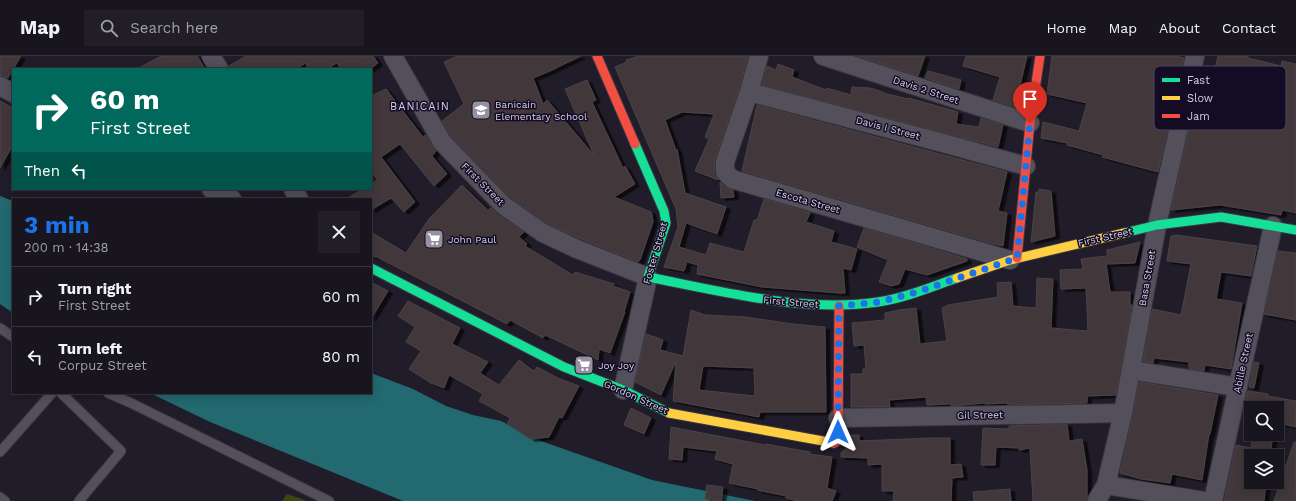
<!DOCTYPE html>
<html lang="en">
<head>
<meta charset="utf-8">
<style>
  body { margin:0; font-family:"Work Sans",sans-serif; background:#211e28; color:#f1f3f6; height:100vh; display:flex; flex-direction:column; font-size:15px; white-space:nowrap }
  * { box-sizing:border-box; margin:0 }
  p { font-size:13px; color:#9f9fa4 }
  .icon { flex:none; width:22px; height:22px; fill:none; stroke:currentColor; stroke-width:2; stroke-linecap:round; stroke-linejoin:round }
  .map { position:relative; flex:1; overflow:hidden }
  .sheet { position:absolute; left:12px; top:142px; width:360px; height:196px; display:flex; flex-direction:column; background:#18151f; border-radius:0px; box-shadow:0 2px 10px #0003,0 0 0 1px #36343d }
  .sheet>* { flex:none }
  .guide { position:absolute; left:12px; top:12px; width:360px; height:122px; border-radius:0px; box-shadow:0 2px 10px #0003,0 0 0 1px #36343d; background:#00695c; color:#fff; overflow:hidden }
  .fabs { position:absolute; left:1244px; top:345px; display:grid; gap:8px }
  .fabs a { display:grid; place-items:center; width:40px; height:40px; border-radius:0px; background:#18151f; box-shadow:0 2px 10px #0003,0 0 0 1px #36343d; font-size:20px }
  .pin { position:absolute; display:grid; place-items:center; width:34px; height:34px; color:#fff; margin:-41px -17px; border-radius:50% 50% 50% 0; rotate:-45deg; box-shadow:0 0 4px #0007 }
  .pin .icon { rotate:45deg }
  .me { position:absolute; width:44px; margin:-22px; rotate:0deg; stroke-linejoin:round; filter:drop-shadow(0 0 3px #0008) }
  .turn { display:flex; align-items:center; gap:14px; height:84px; padding:0 12px; font-size:18px }
  .turn .icon { width:52px; height:52px; stroke-width:2.5 }
  .turn b { display:block; font-size:28px; line-height:34px }
  .then { display:flex; align-items:center; height:38px; padding:0 12px; background:#0003; gap:8px; font-size:15px }
  .round { display:grid; place-items:center; flex:none; width:42px; height:42px; border-radius:0px; background:#211e28 }
  .summary { display:flex; align-items:center; justify-content:space-between; height:68px; padding:0 12px }
  h1 { font-size:24px; font-weight:700; line-height:30px; color:#1a73e8 }
  ul { padding:0; list-style:none }
  li { display:flex; align-items:center; gap:12px; height:60px; padding:0 12px; border-top:1px solid #36343d }
  li div { flex:1 }
  li b { display:block; font-size:15px }
  li em { font-style:normal }
  header { display:flex; align-items:center; gap:24px; box-sizing:border-box; height:56px; padding:0 20px; background:#18151f; border-bottom:1px solid #36343d }
  header strong { font-size:19px }
  nav { display:flex; gap:22px; margin-inline-start:auto; font-size:14px }
  .search { width:280px; height:36px; background:#211e28; display:flex; align-items:center; gap:10px; box-sizing:border-box; padding:0 14px; border-radius:0px; color:#9f9fa4; font-size:15px }
  .map>svg:first-child { display:block }
</style>
</head>
<body>
<header>
<strong>Map</strong>
<div class="search"><svg class="icon" aria-label="search" viewBox="0 0 24 24"><circle cx="10" cy="10" r="6"/><path d="M15 15l6 6"/></svg>Search here</div>
<nav><a>Home</a><a>Map</a><a>About</a><a>Contact</a></nav>
</header>
<div class="map">
<svg width="1296" height="445" viewBox="0 0 1296 445">
  <defs>
    <filter id="shadow"><feDropShadow dx="4.5" dy="2.5" stdDeviation="0" flood-color="#0009"/></filter>
  </defs>
  <rect width="100%" height="100%" fill="#201c29"/>
  <path fill="#39480d" d="M287,438L305,444L304,445H282Z"/>
  <g fill="#236970">
    <path d="M0,140L13,145V257L0,248Z"/>
    <path d="M371,317L413,333L446,350L473,359L501,365L541,385L652,424L755,445H403L210,366L150,337H371Z"/>
  </g>
  <g fill="#42393a" stroke="#4a4346" fill-rule="evenodd" filter="url(#shadow)">
    <path d="M0,0H21L8,22L0,20Z"/>
    <path d="M161,0H197L205,13H137Z"/>
    <path d="M246,0H373L378,7L370,13H341L337,7L326,13H308L306,7L295,13H229V10Z"/>
    <path d="M457,0H581L550,15L533,22L543,48L547,44L594,99L565,33L587,24L596,44L592,46L623,112L625,110L635,128L614,141L651,156L652,159L653,166L640,204H639L638,206L581,183L548,168L510,141L450,80L442,65L464,48L444,6Z"/>
    <path d="M639,0H748L739,33L715,103L714,116L718,124L695,115L709,83L705,81L714,58L682,56L665,64L676,94L677,93L685,137L726,151L717,178L686,167L679,191L706,199L710,187L744,196L754,164H757L764,143L810,157L806,166L834,175L831,186L857,193L851,214L843,212L845,237H839L762,231L697,218L698,209L687,206L684,215L664,211L678,171L676,153L615,11L627,6L626,4Z"/>
    <path d="M857,0H925L918,20Z"/>
    <path d="M966,0H1027L1015,51L993,44L1000,21L963,10Z"/>
    <path d="M1052,0H1177L1184,2L1175,37H1176L1158,116L1102,101L1103,99L1067,89V87L1041,82L1043,66L1079,75L1087,47L1047,38Z"/>
    <path d="M1218,0H1248V2L1281,10L1282,5L1296,8V157L1282,154L1281,159L1220,149L1171,154L1196,42L1208,44Z"/>
    <path d="M778,8L794,14L792,21L826,34L827,32L851,39L852,31L870,32L883,36V37L909,43V42L958,56L956,68L979,71L981,62L1003,69L998,91L762,29L767,10L776,14Z"/>
    <path d="M928,15L961,24L959,33L925,22Z"/>
    <path d="M386,33L423,81L426,79L436,95L432,100L447,118L434,130L400,88L381,101L415,146L404,156L391,142L371,154V143H346L363,133H371V128L378,124L371,115V40Z"/>
    <path d="M0,45L13,52V89L0,112Z"/>
    <path d="M757,49L1007,116L998,155L1007,157L1003,190L993,188L742,115Z"/>
    <path d="M720,126L725,131L733,134L734,141L721,142Z"/>
    <path d="M462,129L488,154L491,152L497,158L524,176L519,181L527,188L525,190L573,219L575,216L614,228L613,230L630,236L624,256H625L610,297L599,293L598,304L545,279L543,282L510,264L507,268L377,201L371,200V176L406,197L429,163Z"/>
    <path d="M1039,133L1051,135L1055,180L1031,186L1036,136H1039Z"/>
    <path d="M864,172L967,203V205L927,219L905,213L899,228L891,230L879,226L888,204L857,191Z"/>
    <path d="M1176,179L1257,190L1251,220L1221,216L1216,243L1242,247L1231,313L1205,309L1204,315L1189,313V306L1154,302L1153,307L1143,305L1152,253L1181,259L1191,208L1167,205L1171,180Z"/>
    <path d="M1140,186L1135,207L1107,208V194Z"/>
    <path d="M1278,195L1296,197V264L1264,258Z"/>
    <path d="M1105,200L1110,236H1130V249H1132L1116,339L1087,340V347L1008,349V347L985,348V347L951,350V348L927,349L926,341L889,344L890,351H851V318H863V313H866L864,289L854,290L852,267L885,264V257L899,254L916,252L920,288L947,285L942,252L948,249L998,241L997,227L1011,226L1013,250L1036,252L1037,222L1053,223L1051,272L1088,275L1086,232L1061,233L1060,214L1083,213L1081,203Z"/>
    <path d="M371,226L388,235L371,263Z"/>
    <path d="M408,245L460,272L452,288L488,306L480,317L499,329L519,304L534,315L537,311L558,322L579,330L562,362L559,361L549,381L531,383L507,368L510,362L479,345L483,338L449,319L444,332L431,327L409,313L421,295L406,286L415,271L398,260Z"/>
    <path d="M691,254L705,259L746,261L793,268L825,271L826,356H760L759,361L674,345H673L676,305L661,339L635,326L646,278L663,284L660,294L683,300ZM703,310L754,312L755,340L699,334Z"/>
    <path d="M1254,306L1259,307L1254,332L1249,331Z"/>
    <path d="M1139,326L1218,339L1210,378H1209L1202,424L1172,418L1170,427L1141,423L1120,417L1133,359Z"/>
    <path d="M1248,335L1268,338V340L1296,345V371L1277,367V352H1244Z"/>
    <path d="M631,352L651,362L644,378L624,369Z"/>
    <path d="M1067,368L1069,385L1082,383L1087,414V445H1033L1030,392L1019,394V392L996,391L995,409H981L983,372L1009,373V370Z"/>
    <path d="M671,371L765,389L766,388L810,396V398L832,401L827,432L836,435L832,445H798L786,442V440L757,434L758,433L729,427L733,408L715,403L717,395L683,391L682,404L669,403Z"/>
    <path d="M1252,378H1273L1270,400H1251V426H1266L1264,445H1224L1236,389L1251,392Z"/>
    <path d="M851,379H859V385L930,382H950V409L961,408L963,421L952,422L951,445H893L894,435H882V408L868,409V402L841,401V397L849,390Z"/>
    <path d="M1294,386H1296V445H1274Z"/>
    <path d="M707,429L723,431L721,445L705,443Z"/>
    <path d="M1010,433L1011,445H974L973,436Z"/>
  </g>
  <g fill="none" stroke-linecap="round" stroke-linejoin="round">
    <defs>
      <g id="lane">
        <path d="M0,272L13,281"/>
        <path d="M61,337L121,395L79,445"/>
        <path d="M108,337L131,347L329,445"/>
        <path d="M0,396L52,337"/>
        <path d="M0,441L5,445"/>
      </g>
      <g id="street">
        <path d="M211,0L219,13"/>
        <path d="M393,0L442,86L503,149L543,177L577,193L648,221L623,334"/>
        <path d="M759,0L749,36L725,106V116L732,123L1010,204"/>
        <path d="M823,0L1030,67"/>
        <path d="M0,30L13,37"/>
        <path d="M749,36L943,87L1026,110"/>
        <path d="M211,133L232,143"/>
        <path d="M293,133L299,143"/>
        <path d="M1131,314L1238,331"/>
        <path d="M838,362L1123,357"/>
        <path d="M1106,429L1204,445"/>
        <path d="M1097,444L1106,429L1123,357L1157,169L1195,0"/>
        <path d="M1213,445L1273,170"/>
      </g>
      <g id="fast">
        <path d="M635,88L664,155L666,167L648,221C721,235 803,257 878,246C905,242 931,231 957,222"/>
        <path d="M1124,177L1157,169L1221,161L1296,174"/>
        <path d="M371,212L564,311L623,334L669,357"/>
      </g>
      <g id="slow">
        <path d="M957,222L1010,204L1124,177"/>
        <path d="M669,357L834,387"/>
      </g>
      <g id="jam">
        <path d="M597,0L635,88"/>
        <path d="M1017,202L1030,67L1040,0"/>
        <path d="M834,387L836,386L838,383L839,250"/>
      </g>
    </defs>
    <use href="#lane" stroke="#3a3743" stroke-width="11"/>
    <use href="#street" stroke="#3a3743" stroke-width="20"/>
    <use href="#fast" stroke="#3a3743" stroke-width="11"/>
    <use href="#slow" stroke="#3a3743" stroke-width="11"/>
    <use href="#jam" stroke="#3a3743" stroke-width="11"/>
    <use href="#lane" stroke="#53505b" stroke-width="9"/>
    <use href="#street" stroke="#53505b" stroke-width="18"/>
    <use href="#fast" stroke="#16e098" stroke-width="9"/>
    <use href="#slow" stroke="#ffcf43" stroke-width="9"/>
    <use href="#jam" stroke="#f24e42" stroke-width="9"/>
  </g>
  <g fill="none" stroke-linecap="round" stroke-linejoin="round">
    <path stroke="#1a73e8" stroke-width="7" stroke-dasharray="0 12.6" d="M838,376L839,250L880,246L917,236L1017,202L1030,67"/>
  </g>
  <defs>
    <symbol id="school-square" viewBox="-11 -11 22 22"><rect x="-9" y="-9" width="18" height="18" rx="4" fill="#9591a1" stroke="#140c25"/><path d="M0-5L7-2L0 1L-7-2ZM-4 1L0 2.5L4 1V4Q0 6-4 4Z" fill="#fff"/></symbol>
    <symbol id="supermarket-square" viewBox="-11 -11 22 22"><rect x="-9" y="-9" width="18" height="18" rx="4" fill="#9591a1" stroke="#140c25"/><path d="M-6-5.5h2.5l.6 2H6L4.5 2H-2.5L-4.4-4H-6ZM-1.5 3.2a1.3 1.3 0 1 0 .1 0ZM3 3.2a1.3 1.3 0 1 0 .1 0Z" fill="#fff"/></symbol>
  </defs>
  <g fill-rule="evenodd">
    <use href="#school-square" x="470" y="43" width="22" height="22"/>
    <use href="#supermarket-square" x="423" y="172" width="22" height="22"/>
    <use href="#supermarket-square" x="573" y="298" width="22" height="22"/>
  </g>
  <g text-anchor="middle" dominant-baseline="central" stroke-width="3" stroke-linejoin="round" paint-order="stroke">
    <g font-size="10" fill="#d4d0e2" stroke="#140c25">
      <text transform="translate(926 34) rotate(18)">Davis 2 Street</text>
      <text transform="translate(888 72) rotate(15)">Davis I Street</text>
      <text transform="translate(483 128) rotate(45)">First Street</text>
      <text transform="translate(808 145) rotate(16)">Escota Street</text>
      <text transform="translate(1105 181) rotate(-13)">First Street</text>
      <text transform="translate(655 197) rotate(-74)">Foster Street</text>
      <text transform="translate(1147 222) rotate(-80)">Basa Street</text>
      <text transform="translate(791 246) rotate(5)">First Street</text>
      <text transform="translate(1243 307) rotate(-78)">Abille Street</text>
      <text transform="translate(636 341) rotate(24)">Gordon Street</text>
      <text transform="translate(980 359) rotate(-1)">Gil Street</text>
    </g>
    <g font-size="10" fill="#d4d0e2" stroke="#140c25" text-anchor="start">
      <text x="495" y="48">Banicain<tspan x="495" dy="12">Elementary School</tspan></text>
      <text x="448" y="183">John Paul</text>
      <text x="598" y="309">Joy Joy</text>
    </g>
    <g font-size="11" letter-spacing="1" fill="#d4d0e2" stroke="#140c25">
      <text x="420" y="50">BANICAIN</text>
    </g>
  </g>
  <rect x="1154" y="10" width="132" height="64" rx="6" fill="#140c25" stroke="#4e475e" stroke-width="1"/>
  <rect x="1162" y="22" width="18" height="4" fill="#16e098"/>
  <rect x="1162" y="40" width="18" height="4" fill="#ffcf43"/>
  <rect x="1162" y="58" width="18" height="4" fill="#f24e42"/>
  <g font-size="11" fill="#d4d0e2">
    <text x="1187" y="28">Fast</text>
    <text x="1187" y="46">Slow</text>
    <text x="1187" y="64">Jam</text>
  </g>
</svg>
<div class="fabs">
<a><svg class="icon" aria-label="search" viewBox="0 0 24 24"><circle cx="10" cy="10" r="6"/><path d="M15 15l6 6"/></svg></a>
<a><svg class="icon" aria-label="layers" viewBox="0 0 24 24"><path d="M12 4l9 5-9 5-9-5zM3 14l9 5 9-5"/></svg></a>
</div>
<div class="pin" style="left:1030px;top:67px;background:#d93025"><svg class="icon" aria-label="arrive" viewBox="0 0 24 24"><path d="M6 21V4h12l-3 4 3 4H6"/></svg></div>
<svg class="me" style="left:838px;top:376px" viewBox="-20 -20 40 40"><path d="M0-17L14 15 0 8-14 15z" fill="#1a73e8" stroke="#fff" stroke-width="4"/></svg>
<div class="guide">
<div class="turn"><svg class="icon" aria-label="right" viewBox="0 0 24 24"><path d="M7 20v-9h11M14 6l5 5-5 5"/></svg><div><b>60 m</b>First Street</div></div>
<div class="then">Then<svg class="icon" aria-label="left" viewBox="0 0 24 24"><path d="M17 20v-9H6M10 6l-5 5 5 5"/></svg></div>
</div>
<section class="sheet">
<div class="summary"><div><h1>3 min</h1><p>200 m · 14:38</p></div><a class="round"><svg class="icon" aria-label="close" viewBox="0 0 24 24"><path d="M6 6l12 12M18 6L6 18"/></svg></a></div>
<ul>
<li><svg class="icon" aria-label="right" viewBox="0 0 24 24"><path d="M7 20v-9h11M14 6l5 5-5 5"/></svg><div><b>Turn right</b><p>First Street</p></div><em>60 m</em></li>
<li><svg class="icon" aria-label="left" viewBox="0 0 24 24"><path d="M17 20v-9H6M10 6l-5 5 5 5"/></svg><div><b>Turn left</b><p>Corpuz Street</p></div><em>80 m</em></li>
</ul>
</section>
</div>
</body>
</html>
